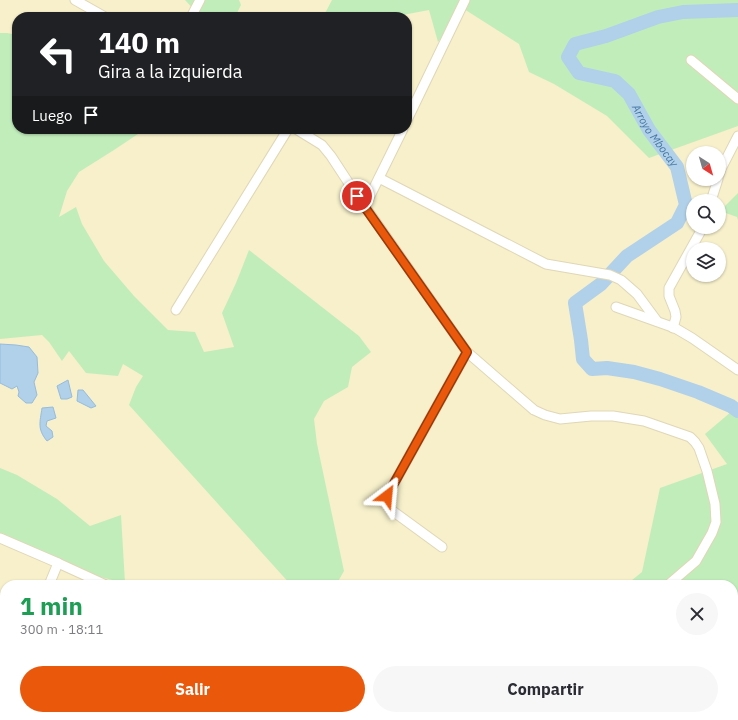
<!DOCTYPE html>
<html lang="es">
<head>
<meta charset="utf-8">
<style>
  body { margin:0; font-family:"IBM Plex Sans",sans-serif; background:#f7f7f7; color:#2b2b33; height:100vh; display:flex; flex-direction:column; font-size:15px; white-space:nowrap }
  * { box-sizing:border-box; margin:0 }
  p { font-size:13px; color:#7c7c81 }
  .icon { flex:none; width:22px; height:22px; fill:none; stroke:currentColor; stroke-width:2; stroke-linecap:round; stroke-linejoin:round }
  .map { position:relative; flex:1; overflow:hidden }
  .panel { position:absolute; left:0px; top:580px; width:738px; height:140px; display:flex; flex-direction:column; background:#fff; border-radius:16px 16px 0 0; box-shadow:0 1px 3px #0004 }
  .panel>* { flex:none }
  .guide { position:absolute; left:12px; top:12px; width:400px; height:122px; border-radius:16px; box-shadow:0 1px 3px #0004; background:#202124; color:#fff; overflow:hidden }
  .needle { width:26px; rotate:143deg }
  .buttons { position:absolute; left:686px; top:146px; display:grid; gap:8px }
  .buttons a { display:grid; place-items:center; width:40px; height:40px; border-radius:50%; background:#fff; box-shadow:0 1px 3px #0004; font-size:20px }
  .pin { position:absolute; display:grid; place-items:center; width:34px; height:34px; color:#fff; margin:-17px; border:2px solid #fff; border-radius:50%; box-shadow:0 1px 4px #0007 }
  .me { position:absolute; width:44px; margin:-22px; rotate:29deg; stroke-linejoin:round; filter:drop-shadow(0 0 3px #0008) }
  .turn { display:flex; align-items:center; gap:14px; height:84px; padding:0 20px; font-size:18px }
  .turn .icon { width:52px; height:52px; stroke-width:2.5 }
  .turn b { display:block; font-size:28px; line-height:34px }
  .then { display:flex; align-items:center; height:38px; padding:0 20px; background:#0003; gap:8px; font-size:15px }
  .round { display:grid; place-items:center; flex:none; width:42px; height:42px; border-radius:21px; background:#f7f7f7 }
  .summary { display:flex; align-items:center; justify-content:space-between; height:68px; padding:0 20px }
  h1 { font-size:24px; font-weight:800; line-height:30px; color:#1e9e55 }
  .cta { display:flex; gap:8px; margin-top:auto; padding:8px 20px }
  .cta a { flex:1; height:46px; border-radius:24px; background:#ea580c; color:#fff; font-size:16px; font-weight:800; line-height:46px; text-align:center }
  .cta a+a { background:#f7f7f7; color:#2b2b33 }
  .map>svg:first-child { display:block }
</style>
</head>
<body>
<div class="map">
<svg width="738" height="720" viewBox="0 0 738 720">
  <rect width="100%" height="100%" fill="#fefbdd"/>
  <path fill="#f7f0cb" fill-rule="evenodd" d="M0,0H738V720H675L642,715H733V585H5V715H468L460,720H0ZM17,17H407V129H17ZM693,153H719V179H693ZM693,201H719V227H693ZM693,249H719V275H693Z"/>
  <g fill="#c1edbb">
    <path d="M185,0H239L241,5L235,17H201Z"/>
    <path d="M332,0H738V126L649,158L607,116L554,84L529,72L519,44L464,9L438,42L429,10L392,17H323Z"/>
    <path d="M0,33H7L17,35V129L144,130L114,150L79,172L67,191L59,217L76,207L82,224L104,261L134,296L168,330L195,332L204,352L234,347L222,313L236,283L249,250L359,336L371,352L352,367L348,387L324,401L314,419L317,444L344,571L336,585H291L129,405L136,387L143,376L123,364L118,376L86,373L69,351L62,361L49,342L42,335L0,339Z"/>
    <path d="M738,193V220L737,217L720,211Z"/>
    <path d="M738,406V720H680L681,715H733V585H626L642,572L660,488L727,464L705,434Z"/>
    <path d="M0,468L17,475L57,499L90,526L121,515L125,583L75,571L0,540Z"/>
  </g>
  <g fill="#b1d0e9" stroke="#96bcdc">
    <path d="M0,344L16,345L29,347L37,357L38,373L34,382L37,395L32,403H26L18,396L19,392L17,386L12,389L0,383Z"/>
    <path d="M68,380L72,397L67,399H61L57,386Z"/>
    <path d="M78,390H83L96,406L91,408L77,401Z"/>
    <path d="M53,407L56,418L47,421L46,426L52,431L53,437L47,441C37,429 40,422 42,408Z"/>
  </g>
  <g fill="none" stroke-linecap="round" stroke-linejoin="round">
    <g stroke="#b1d0e9" stroke-width="14">
      <path id="s1" d="M738,10L683,12L658,17L606,36L575,44L568,57L579,73L615,81L629,94L649,130L677,167L686,205L677,223L627,256L601,284L575,303L581,340L583,359L592,369L607,368L634,372L660,379L698,392L731,406L738,411"/>
      <path d="M733,654L738,650"/>
      <path d="M669,720L676,715"/>
    </g>
    <defs>
      <g id="minor">
        <path d="M75,0L105,17"/>
        <path d="M191,17L200,0"/>
        <path d="M691,60L738,99"/>
        <path d="M407,120L465,0"/>
        <path d="M296,129L322,145L331,156L350,185L467,352L534,410L545,415L560,419L591,416H613L644,421L690,437L695,442L699,448L707,471L715,504L716,522L712,533L696,561L668,585"/>
        <path d="M719,175L721,169L738,136"/>
        <path d="M379,178L546,264L610,275L621,280L637,294L657,321"/>
        <path d="M711,201L718,179"/>
        <path d="M365,206L403,129"/>
        <path d="M616,307L675,328L692,338L738,370"/>
        <path d="M176,310L288,129"/>
        <path d="M673,328L676,317L675,311L669,296V288L703,227"/>
        <path d="M0,538L58,563L106,585"/>
        <path d="M442,547L390,509L387,496L467,352"/>
        <path d="M49,585L58,563"/>
        <path d="M0,705L5,693"/>
        <path d="M388,715L397,720"/>
        <path d="M592,720L595,715"/>
      </g>
    </defs>
    <use href="#minor" stroke="#e0d7b6" stroke-width="11"/>
    <use href="#minor" stroke="#fff" stroke-width="9"/>
  </g>
  <g fill="none" stroke-linecap="round" stroke-linejoin="round">
    <defs>
      <path id="route" d="M357,196L467,352L387,496"/>
    </defs>
    <use href="#route" stroke="#983908" stroke-width="10"/>
    <use href="#route" stroke="#ea580c" stroke-width="7"/>
  </g>
  <g text-anchor="middle" dominant-baseline="central" stroke-width="3" stroke-linejoin="round" paint-order="stroke">
    <g font-size="11" font-style="italic" fill="#4376a2" stroke="#fffde6">
      <text stroke="none"><textPath href="#s1" startOffset="307">Arroyo Mbocay</textPath></text>
    </g>
  </g>
</svg>
<div class="buttons">
<a><svg class="needle" viewBox="-14 -14 28 28"><path d="M0-13l5 13h-10z" fill="#e53935"/><path d="M0 13l5-13h-10z" fill="#7c7c81"/></svg></a>
<a><svg class="icon" aria-label="search" viewBox="0 0 24 24"><circle cx="10" cy="10" r="6"/><path d="M15 15l6 6"/></svg></a>
<a><svg class="icon" aria-label="layers" viewBox="0 0 24 24"><path d="M12 4l9 5-9 5-9-5zM3 14l9 5 9-5"/></svg></a>
</div>
<div class="pin" style="left:357px;top:196px;background:#d93025"><svg class="icon" aria-label="arrive" viewBox="0 0 24 24"><path d="M6 21V4h12l-3 4 3 4H6"/></svg></div>
<svg class="me" style="left:387px;top:496px" viewBox="-20 -20 40 40"><path d="M0-17L14 15 0 8-14 15z" fill="#ea580c" stroke="#fff" stroke-width="4"/></svg>
<div class="guide">
<div class="turn"><svg class="icon" aria-label="left" viewBox="0 0 24 24"><path d="M17 20v-9H6M10 6l-5 5 5 5"/></svg><div><b>140 m</b>Gira a la izquierda</div></div>
<div class="then">Luego<svg class="icon" aria-label="arrive" viewBox="0 0 24 24"><path d="M6 21V4h12l-3 4 3 4H6"/></svg></div>
</div>
<section class="panel">
<div class="summary"><div><h1>1 min</h1><p>300 m · 18:11</p></div><a class="round"><svg class="icon" aria-label="close" viewBox="0 0 24 24"><path d="M6 6l12 12M18 6L6 18"/></svg></a></div>
<div class="cta"><a>Salir</a><a>Compartir</a></div>
</section>
</div>
</body>
</html>
